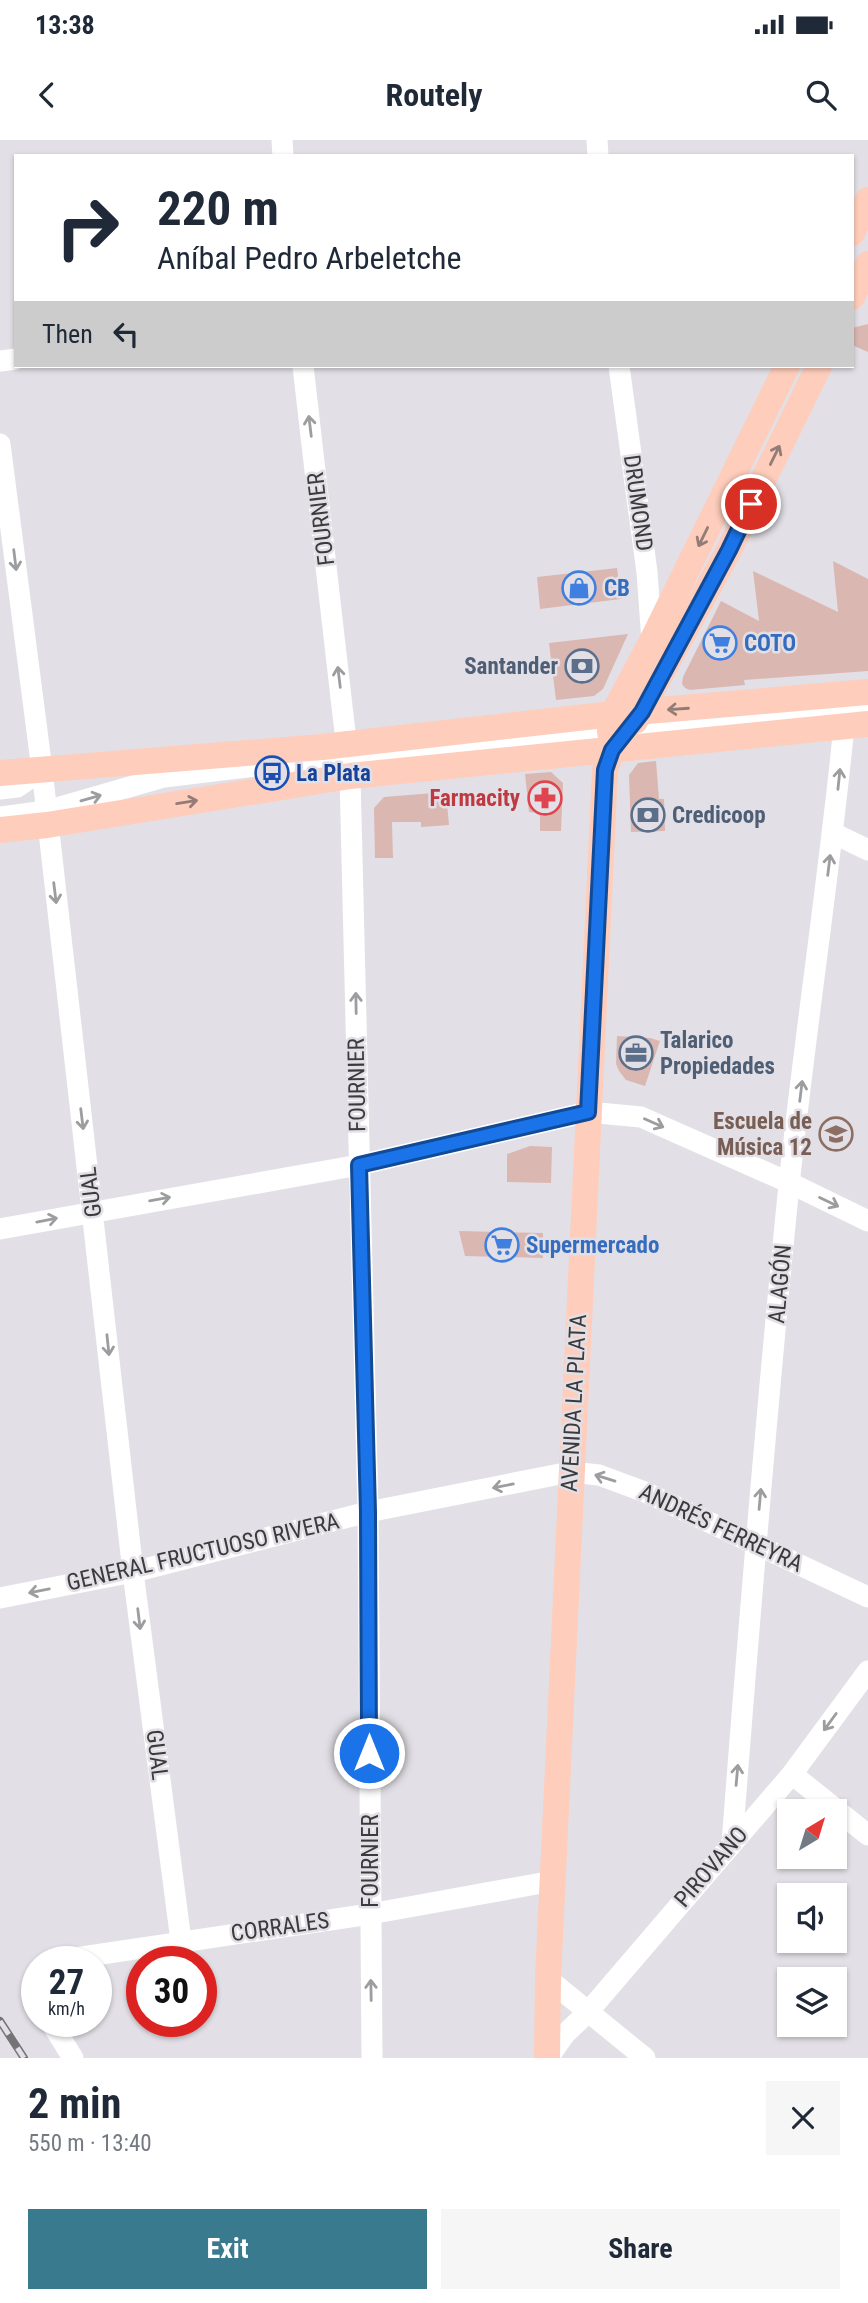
<!DOCTYPE html>
<html lang="en">
<head>
<meta charset="utf-8">
<style>
  body { margin:0; font-family:"Roboto Condensed",sans-serif; background:#f6f6f7; color:#1f2937; height:100vh; display:flex; flex-direction:column; font-size:26px; white-space:nowrap }
  * { box-sizing:border-box; margin:0 }
  p { font-size:23px; color:#747a83 }
  .icon { flex:none; width:38px; height:38px; fill:none; stroke:currentColor; stroke-width:2; stroke-linecap:round; stroke-linejoin:round }
  .map { position:relative; height:1918px; overflow:hidden }
  .drawer { display:flex; flex-direction:column; background:#fff; flex:1 }
  .drawer>* { flex:none }
  .top-card { position:absolute; left:14px; top:14px; width:840px; height:214px; border-radius:0px; box-shadow:0 2px 5px #0004; background:#fff; color:#1f2937; overflow:hidden }
  .needle { width:46px; rotate:38deg }
  .fabs { position:absolute; left:777px; top:1659px; display:grid; gap:14px }
  .fabs a { display:grid; place-items:center; width:70px; height:70px; border-radius:0px; background:#fff; box-shadow:0 2px 5px #0004; font-size:35px }
  .speed { position:absolute; left:21px; top:1806px; display:flex; gap:14px; font-size:35px; font-weight:700; text-align:center }
  .speed>* { display:grid; place-content:center; width:91px; height:91px; border-radius:50%; background:#fff; box-shadow:0 2px 5px #0004; line-height:1 }
  .speed small { font-size:18px; font-weight:400 }
  .speed .limit { border:10px solid #d22; background:#fff; color:#111 }
  .pin { position:absolute; display:grid; place-items:center; width:60px; height:60px; color:#fff; margin:-30px; border:4px solid #fff; border-radius:50%; box-shadow:0 2px 7px #0007 }
  .me { position:absolute; width:77px; margin:-38px; rotate:0deg; stroke-linejoin:round; filter:drop-shadow(0 0 5px #0008) }
  .turn { display:flex; align-items:center; gap:24px; height:147px; padding:0 28px; font-size:32px }
  .turn .icon { width:91px; height:91px; stroke-width:2.5 }
  .turn b { display:block; font-size:49px; line-height:60px }
  .then { display:flex; align-items:center; height:66px; padding:0 28px; background:#0003; gap:14px; font-size:26px }
  .round { display:grid; place-items:center; flex:none; width:74px; height:74px; border-radius:0px; background:#f6f6f7 }
  .head { display:flex; align-items:center; justify-content:space-between; height:119px; padding:0 28px }
  h1 { font-size:42px; font-weight:700; line-height:52px }
  .cta { display:flex; gap:14px; margin-top:auto; padding:14px 28px }
  .cta a { flex:1; height:80px; border-radius:0px; background:#3a7a8e; color:#fff; font-size:28px; font-weight:700; line-height:80px; text-align:center }
  .cta a+a { background:#f6f6f7; color:#1f2937 }
  .status { display:flex; justify-content:space-between; align-items:center; height:49px; padding:0 35px; background:#fff; direction:ltr }
  .status svg { height:19px; fill:currentColor }
  header { display:flex; justify-content:space-between; align-items:center; height:91px; padding:0 28px; background:#fff; font-size:32px; font-weight:700 }
  .map>svg:first-child { display:block }
</style>
</head>
<body>
<div class="status"><b>13:38</b><svg viewBox="0 0 49 12"><path d="M0 12V9h3v3zM5 12V6h3v6zM10 12V3h3v9zM15 12V0h3v12zM26 1h20v11H26zM47 4h2v5h-2z"/></svg></div>
<header><svg class="icon" aria-label="back" viewBox="0 0 24 24"><path d="M15 5l-7 7 7 7"/></svg>Routely<svg class="icon" aria-label="search" viewBox="0 0 24 24"><circle cx="10" cy="10" r="6"/><path d="M15 15l6 6"/></svg></header>
<div class="map">
<svg width="868" height="1918" viewBox="0 0 868 1918">
  <rect width="100%" height="100%" fill="#e2e0e6"/>
  <g fill="#dbb7b2">
    <path d="M868,184V212L852,205V188Z"/>
    <path d="M833,421L868,439V531L744,540L745,545L690,550L685,548L682,544L683,537L721,461L759,481L753,431L838,472Z"/>
    <path d="M617,428L621,459L540,469L537,437Z"/>
    <path d="M628,494L603,549L594,556L556,560L549,503Z"/>
    <path d="M656,621L659,659H664L665,691L631,692L629,635L638,623Z"/>
    <path d="M551,632L563,643L561,691H540V673L529,672L525,634Z"/>
    <path d="M446,652L449,685L421,687V682H392L393,718H375L374,668L384,657Z"/>
    <path d="M617,896L650,898L660,901L645,946L626,940L619,931L616,924Z"/>
    <path d="M530,1006L552,1007L551,1043L507,1042V1014Z"/>
    <path d="M459,1091L543,1093V1118L465,1116Z"/>
  </g>
  <g fill="none" stroke-linecap="round" stroke-linejoin="round">
    <g stroke="#fff" stroke-width="21">
      <path d="M282,0L283,16"/>
      <path d="M597,0L598,16"/>
      <path d="M0,221L16,219"/>
      <path d="M303,226L350,636L368,1372L372,1918"/>
      <path d="M619,226L647,432L652,501"/>
      <path d="M0,304L42,630L133,1432L181,1801"/>
      <path d="M0,649L17,647L42,630"/>
      <path d="M0,677L46,671L164,637L272,624L578,595L610,590L666,589L868,569"/>
      <path d="M833,693L868,710"/>
      <path d="M0,1089L359,1025L588,972L641,977L790,1043L868,1081"/>
      <path d="M0,1458L133,1432L368,1372L570,1332L599,1335L645,1352L868,1457"/>
      <path d="M792,1634L868,1695"/>
      <path d="M732,1703C749,1483 767,1264 789,1045C805,892 829,739 844,586"/>
      <path d="M48,1822L370,1774L553,1741"/>
      <path d="M548,1839L645,1918"/>
      <path d="M50,1881L73,1918"/>
      <path d="M548,1918L565,1894L588,1872L792,1634L868,1531"/>
    </g>
    <g stroke="#fecdbb" stroke-width="26">
      <path d="M852,93L868,60"/>
      <path d="M852,157L868,124"/>
      <path d="M635,581L729,410L819,226"/>
      <path d="M0,633L322,607L613,574L868,552"/>
      <path d="M0,690L47,685L350,636L868,584"/>
      <path d="M547,1918L548,1839L605,630L612,610L610,590L613,574L652,501L787,226"/>
    </g>
    <defs>
      <path id="rail" d="M0,1881L24,1918"/>
    </defs>
    <use href="#rail" stroke="#747376" stroke-width="8"/>
    <use href="#rail" stroke="#e2e0e6" stroke-width="5" stroke-dasharray="16" stroke-linecap="butt"/>
  </g>
  <defs><path id="oneway-shaft" d="M-6 0H5M1.5-3L5.5 0L1.5 3" fill="none" stroke-width="1.6" stroke-linecap="round" stroke-linejoin="round" transform="scale(1.75)"/></defs>
  <g stroke="#9d9c9e">
    <use href="#oneway-shaft" transform="translate(310 286) rotate(-97)"/>
    <use href="#oneway-shaft" transform="translate(15 420) rotate(83)"/>
    <use href="#oneway-shaft" transform="translate(339 537) rotate(-97)"/>
    <use href="#oneway-shaft" transform="translate(839 639) rotate(-84)"/>
    <use href="#oneway-shaft" transform="translate(91 658) rotate(-16)"/>
    <use href="#oneway-shaft" transform="translate(829 725) rotate(-83)"/>
    <use href="#oneway-shaft" transform="translate(55 753) rotate(83)"/>
    <use href="#oneway-shaft" transform="translate(356 863) rotate(-91)"/>
    <use href="#oneway-shaft" transform="translate(801 951) rotate(-83)"/>
    <use href="#oneway-shaft" transform="translate(82 979) rotate(83)"/>
    <use href="#oneway-shaft" transform="translate(654 983) rotate(24)"/>
    <use href="#oneway-shaft" transform="translate(160 1059) rotate(-10)"/>
    <use href="#oneway-shaft" transform="translate(829 1062) rotate(26)"/>
    <use href="#oneway-shaft" transform="translate(47 1080) rotate(-11)"/>
    <use href="#oneway-shaft" transform="translate(108 1205) rotate(84)"/>
    <use href="#oneway-shaft" transform="translate(605 1338) rotate(-163)"/>
    <use href="#oneway-shaft" transform="translate(503 1346) rotate(169)"/>
    <use href="#oneway-shaft" transform="translate(760 1359) rotate(-85)"/>
    <use href="#oneway-shaft" transform="translate(39 1451) rotate(169)"/>
    <use href="#oneway-shaft" transform="translate(139 1479) rotate(83)"/>
    <use href="#oneway-shaft" transform="translate(830 1582) rotate(126)"/>
    <use href="#oneway-shaft" transform="translate(737 1635) rotate(-85)"/>
    <use href="#oneway-shaft" transform="translate(371 1850) rotate(-91)"/>
  </g>
  <g stroke="#937c75">
    <use href="#oneway-shaft" transform="translate(775 315) rotate(-64)"/>
    <use href="#oneway-shaft" transform="translate(703 397) rotate(116)"/>
    <use href="#oneway-shaft" transform="translate(678 569) rotate(176)"/>
    <use href="#oneway-shaft" transform="translate(187 662) rotate(-9)"/>
  </g>
  <g fill="none" stroke-linecap="round" stroke-linejoin="round">
    <defs>
      <path id="route" d="M369,1613L368,1372L359,1025L588,972L605,630L612,610L642,572L729,410L751,364"/>
    </defs>
    <use href="#route" stroke="#114b97" stroke-width="18"/>
    <use href="#route" stroke="#1a73e8" stroke-width="12"/>
  </g>
  <defs>
    <symbol id="shop-ring" viewBox="-11 -11 22 22"><circle r="9.5" fill="#e2e0e6" stroke="#3f7fe0" stroke-width="1.5"/><path d="M-5-2.5h2.3a2.7 3.5 0 0 1 5.4 0H5L5.5 6h-11ZM-1.5-2.5h3a1.5 2.3 0 0 0-3 0Z" fill="#3f7fe0"/></symbol>
    <symbol id="supermarket-ring" viewBox="-11 -11 22 22"><circle r="9.5" fill="#e2e0e6" stroke="#3f7fe0" stroke-width="1.5"/><path d="M-6-5.5h2.5l.6 2H6L4.5 2H-2.5L-4.4-4H-6ZM-1.5 3.2a1.3 1.3 0 1 0 .1 0ZM3 3.2a1.3 1.3 0 1 0 .1 0Z" fill="#3f7fe0"/></symbol>
    <symbol id="bank-ring" viewBox="-11 -11 22 22"><circle r="9.5" fill="#e2e0e6" stroke="#5c6f8a" stroke-width="1.5"/><path d="M-6-4H6V4H-6ZM0-2.3a2.3 2.3 0 1 0 0 4.6a2.3 2.3 0 1 0 0-4.6Z" fill="#5c6f8a"/></symbol>
    <symbol id="bus-ring" viewBox="-11 -11 22 22"><circle r="9.5" fill="#e2e0e6" stroke="#1a4fb4" stroke-width="1.5"/><path d="M-5-6H5V4H4V6H2V4H-2V6H-4V4H-5ZM-3.5-4V0h7V-4ZM-3.5 1.2v1.5H-2V1.2ZM2 1.2v1.5H3.5V1.2Z" fill="#1a4fb4"/></symbol>
    <symbol id="pharmacy-ring" viewBox="-11 -11 22 22"><circle r="9.5" fill="#e2e0e6" stroke="#e0444e" stroke-width="1.5"/><path d="M-2-6h4v4h4v4h-4v4h-4v-4h-4v-4h4Z" fill="#e0444e"/></symbol>
    <symbol id="office-ring" viewBox="-11 -11 22 22"><circle r="9.5" fill="#e2e0e6" stroke="#5c6f8a" stroke-width="1.5"/><path d="M-6-3h4V-5.5h4V-3h4V5H-6ZM-1-4.5V-3h2v-1.5ZM-6 0V1H6V0Z" fill="#5c6f8a"/></symbol>
    <symbol id="school-ring" viewBox="-11 -11 22 22"><circle r="9.5" fill="#e2e0e6" stroke="#8d6e63" stroke-width="1.5"/><path d="M0-5L7-2L0 1L-7-2ZM-4 1L0 2.5L4 1V4Q0 6-4 4Z" fill="#8d6e63"/></symbol>
  </defs>
  <g fill-rule="evenodd">
    <use href="#shop-ring" x="560" y="429" width="38" height="38"/>
    <use href="#supermarket-ring" x="701" y="484" width="38" height="38"/>
    <use href="#bank-ring" x="563" y="507" width="38" height="38"/>
    <use href="#bus-ring" x="253" y="614" width="38" height="38"/>
    <use href="#pharmacy-ring" x="526" y="639" width="38" height="38"/>
    <use href="#bank-ring" x="629" y="656" width="38" height="38"/>
    <use href="#office-ring" x="617" y="894" width="38" height="38"/>
    <use href="#school-ring" x="817" y="975" width="38" height="38"/>
    <use href="#supermarket-ring" x="483" y="1086" width="38" height="38"/>
  </g>
  <g text-anchor="middle" dominant-baseline="central" stroke-width="5" stroke-linejoin="round" paint-order="stroke">
    <g font-size="23" fill="#3b3a3c" stroke="#e2e0e6">
      <text transform="translate(638 363) rotate(82)">DRUMOND</text>
      <text transform="translate(321 379) rotate(-97)">FOURNIER</text>
      <text transform="translate(357 945) rotate(-91)">FOURNIER</text>
      <text transform="translate(91 1052) rotate(-97)">GUAL</text>
      <text transform="translate(780 1144) rotate(-85)">ALAGÓN</text>
      <text transform="translate(574 1263) rotate(-87)">AVENIDA LA PLATA</text>
      <text transform="translate(721 1388) rotate(25)">ANDRÉS FERREYRA</text>
      <text transform="translate(203 1412) rotate(-13)">GENERAL FRUCTUOSO RIVERA</text>
      <text transform="translate(157 1615) rotate(83)">GUAL</text>
      <text transform="translate(370 1721) rotate(-90)">FOURNIER</text>
      <text transform="translate(711 1727) rotate(-49)">PIROVANO</text>
      <text transform="translate(280 1787) rotate(-8)">CORRALES</text>
    </g>
    <g font-size="23" font-weight="bold" fill="#366cbe" stroke="#e2e0e6" text-anchor="start">
      <text x="604" y="448">CB</text>
      <text x="744" y="503">COTO</text>
      <text x="526" y="1105">Supermercado</text>
    </g>
    <g font-size="23" font-weight="bold" fill="#4e5e75" stroke="#e2e0e6" text-anchor="start">
      <text x="558" y="526" text-anchor="end">Santander</text>
      <text x="672" y="675">Credicoop</text>
      <text x="660" y="900">Talarico<tspan x="660" dy="26">Propiedades</tspan></text>
    </g>
    <g font-size="23" font-weight="bold" fill="#164399" stroke="#e2e0e6" text-anchor="start">
      <text x="296" y="633">La Plata</text>
    </g>
    <g font-size="23" font-weight="bold" fill="#be3a42" stroke="#e2e0e6" text-anchor="end">
      <text x="520" y="658">Farmacity</text>
    </g>
    <g font-size="23" font-weight="bold" fill="#785e54" stroke="#e2e0e6" text-anchor="end">
      <text x="812" y="981">Escuela de<tspan x="812" dy="26">Música 12</tspan></text>
    </g>
  </g>
</svg>
<div class="fabs">
<a><svg class="needle" viewBox="-14 -14 28 28"><path d="M0-13l5 13h-10z" fill="#e53935"/><path d="M0 13l5-13h-10z" fill="#747a83"/></svg></a>
<a><svg class="icon" aria-label="sound" viewBox="0 0 24 24"><path d="M4 9h4l5-4v14l-5-4H4zM17 9q2 3 0 6"/></svg></a>
<a><svg class="icon" aria-label="layers" viewBox="0 0 24 24"><path d="M12 4l9 5-9 5-9-5zM3 14l9 5 9-5"/></svg></a>
</div>
<div class="speed"><div>27<small>km/h</small></div><div class="limit">30</div></div>
<div class="pin" style="left:751px;top:364px;background:#d93025"><svg class="icon" aria-label="arrive" viewBox="0 0 24 24"><path d="M6 21V4h12l-3 4 3 4H6"/></svg></div>
<svg class="me" style="left:369px;top:1613px" viewBox="-20 -20 40 40"><circle r="17" fill="#1a73e8" stroke="#fff" stroke-width="3"/><path d="M0-11L8 9 0 5-8 9z" fill="#fff"/></svg>
<div class="top-card">
<div class="turn"><svg class="icon" aria-label="right" viewBox="0 0 24 24"><path d="M7 20v-9h11M14 6l5 5-5 5"/></svg><div><b>220 m</b>Aníbal Pedro Arbeletche</div></div>
<div class="then">Then<svg class="icon" aria-label="left" viewBox="0 0 24 24"><path d="M17 20v-9H6M10 6l-5 5 5 5"/></svg></div>
</div>
</div>
<section class="drawer">
<div class="head"><div><h1>2 min</h1><p>550 m · 13:40</p></div><a class="round"><svg class="icon" aria-label="close" viewBox="0 0 24 24"><path d="M6 6l12 12M18 6L6 18"/></svg></a></div>
<div class="cta"><a>Exit</a><a>Share</a></div>
</section>
</body>
</html>
